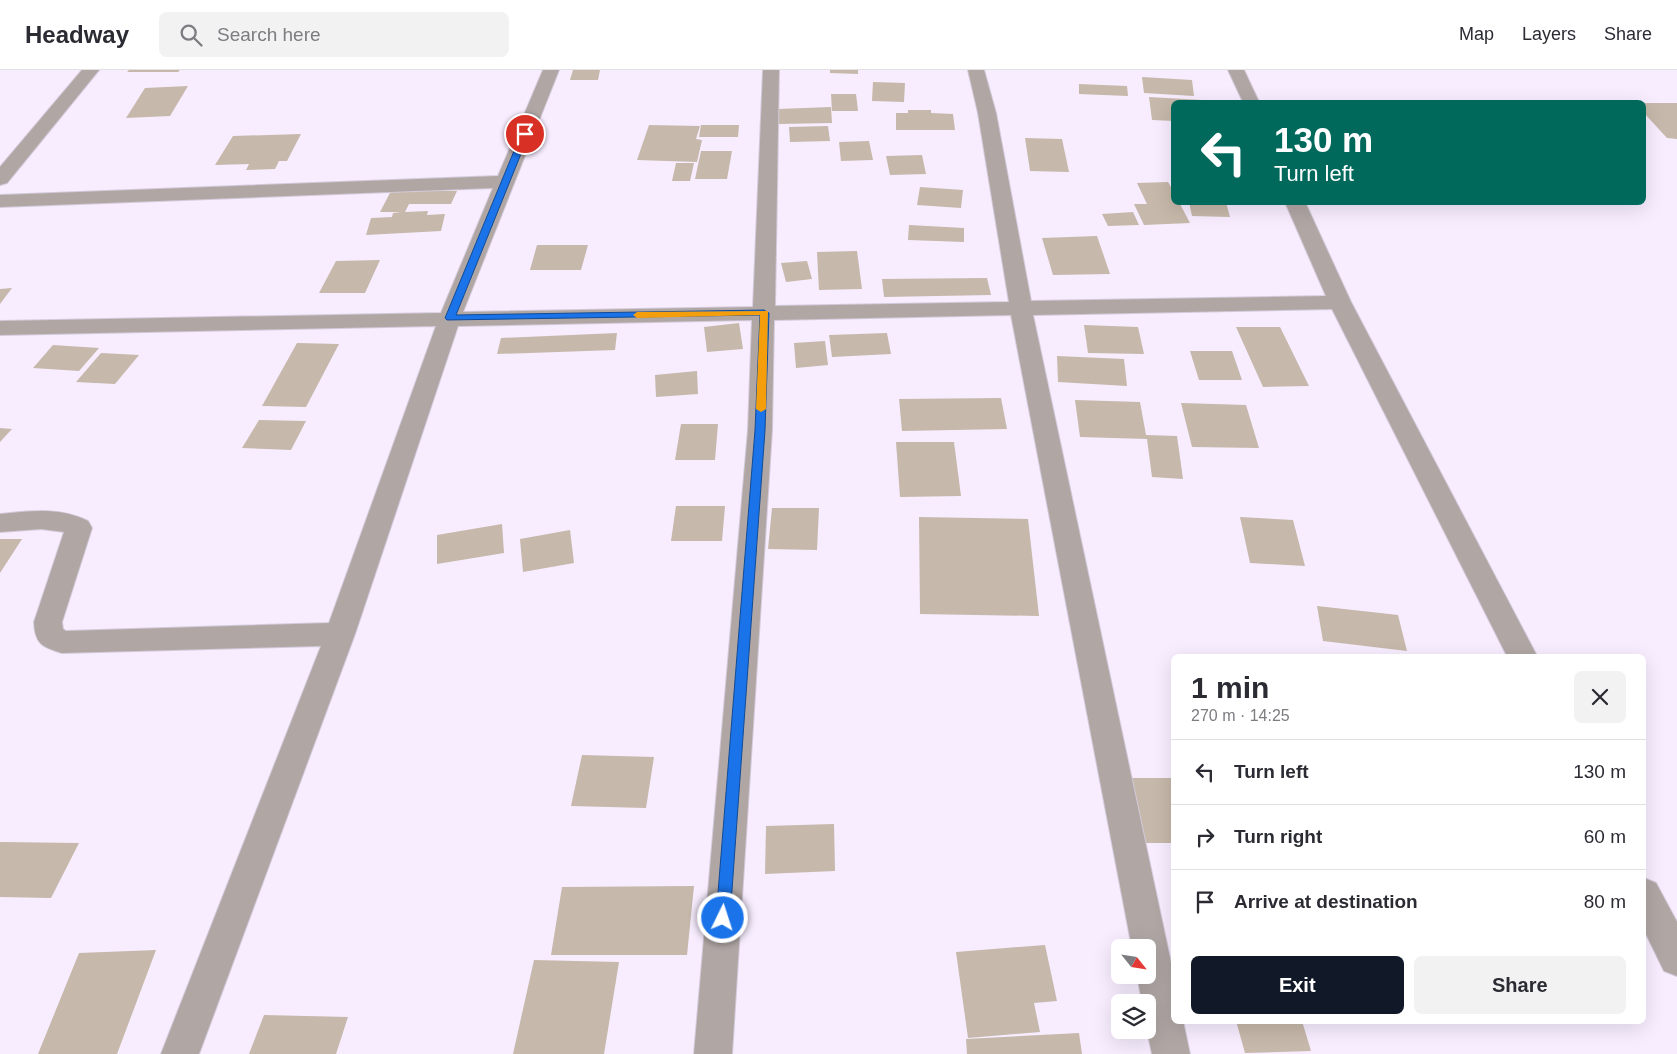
<!DOCTYPE html>
<html lang="en">
<head>
<meta charset="utf-8">
<style>
  body { margin:0; font-family:Arial,sans-serif; background:#f2f2f3; color:#2b2b33; height:100vh; display:flex; flex-direction:column; font-size:19px; white-space:nowrap }
  * { box-sizing:border-box; margin:0 }
  p { font-size:16px; color:#7c7c81 }
  .icon { flex:none; width:28px; height:28px; fill:none; stroke:currentColor; stroke-width:2; stroke-linecap:round; stroke-linejoin:round }
  .map { position:relative; flex:1; overflow:hidden }
  .side { position:absolute; left:1171px; top:584px; width:475px; height:370px; display:flex; flex-direction:column; background:#fff; border-radius:8px; box-shadow:0 5px 20px #0002 }
  .side>* { flex:none }
  .top-card { position:absolute; left:1171px; top:30px; width:475px; height:105px; border-radius:8px; box-shadow:0 5px 20px #0002; background:#00695c; color:#fff; overflow:hidden }
  .needle { width:32px; rotate:120deg }
  .fabs { position:absolute; left:1111px; top:869px; display:grid; gap:10px }
  .fabs a { display:grid; place-items:center; width:45px; height:45px; border-radius:8px; background:#fff; box-shadow:0 5px 20px #0002; font-size:25px }
  .pin { position:absolute; display:grid; place-items:center; width:42px; height:42px; color:#fff; margin:-21px; border:2px solid #fff; border-radius:50%; box-shadow:0 1px 5px #0007 }
  .me { position:absolute; width:55px; margin:-28px; rotate:4deg; stroke-linejoin:round; filter:drop-shadow(0 0 4px #0008) }
  .turn { display:flex; align-items:center; gap:18px; height:105px; padding:0 20px; font-size:22px }
  .turn .icon { width:65px; height:65px; stroke-width:2.5 }
  .turn b { display:block; font-size:35px; line-height:42px }
  .round { display:grid; place-items:center; flex:none; width:52px; height:52px; border-radius:8px; background:#f2f2f3 }
  .headline { display:flex; align-items:center; justify-content:space-between; height:85px; padding:0 20px }
  h1 { font-size:30px; font-weight:700; line-height:38px }
  .cta { display:flex; gap:10px; margin-top:auto; padding:10px 20px }
  .cta a { flex:1; height:58px; border-radius:8px; background:#111827; color:#fff; font-size:20px; font-weight:700; line-height:58px; text-align:center }
  .cta a+a { background:#f2f2f3; color:#2b2b33 }
  ul { padding:0; list-style:none }
  li { display:flex; align-items:center; gap:15px; height:65px; padding:0 20px; border-top:1px solid #e1e1e2 }
  li div { flex:1 }
  li b { display:block; font-size:19px }
  li em { font-style:normal }
  header { display:flex; align-items:center; gap:30px; box-sizing:border-box; height:70px; padding:0 25px; background:#fff; border-bottom:1px solid #e1e1e2 }
  header strong { font-size:24px }
  nav { display:flex; gap:28px; margin-inline-start:auto; font-size:18px }
  .search { width:350px; height:45px; background:#f2f2f3; display:flex; align-items:center; gap:12px; box-sizing:border-box; padding:0 18px; border-radius:8px; color:#7c7c81; font-size:19px }
  .map>svg:first-child { display:block }
</style>
</head>
<body>
<header>
<strong>Headway</strong>
<div class="search"><svg class="icon" aria-label="search" viewBox="0 0 24 24"><circle cx="10" cy="10" r="6"/><path d="M15 15l6 6"/></svg>Search here</div>
<nav><a>Map</a><a>Layers</a><a>Share</a></nav>
</header>
<div class="map">
<svg width="1677" height="984" viewBox="0 0 1677 984">
  <rect width="100%" height="100%" fill="#f7edff"/>
  <g fill="#c6b8aa">
    <path d="M129,0H180L178,2H127Z"/>
    <path d="M573,0H600L598,10H570Z"/>
    <path d="M830,0H858V4L830,3Z"/>
    <path d="M1142,7L1192,10L1194,26L1144,23Z"/>
    <path d="M873,12L905,13L904,32L872,31Z"/>
    <path d="M1079,14L1127,16L1128,26L1079,24Z"/>
    <path d="M188,16L170,46L126,48L145,18Z"/>
    <path d="M831,24H856L858,41H832Z"/>
    <path d="M1149,27L1220,31V32H1174V51L1152,50Z"/>
    <path d="M1644,33H1677V69L1667,68L1644,43Z"/>
    <path d="M831,37L832,53L778,54V39Z"/>
    <path d="M908,40H931V43L953,44L955,60H896V43H908Z"/>
    <path d="M649,55L700,56L696,69L702,70L697,92L637,90Z"/>
    <path d="M701,55H739L738,67H699Z"/>
    <path d="M828,56L830,71L790,72L789,57Z"/>
    <path d="M301,64L287,91H279L275,99L246,100L249,94L215,95L233,66Z"/>
    <path d="M1025,68L1062,69L1069,102L1030,101Z"/>
    <path d="M869,71L873,90L841,91L839,72Z"/>
    <path d="M701,81H732L727,109H695Z"/>
    <path d="M922,85L926,104L890,105L886,86Z"/>
    <path d="M676,93H694L690,111H672Z"/>
    <path d="M1168,112L1174,122V132H1179L1190,153L1144,155L1134,134H1147L1137,113Z"/>
    <path d="M920,117L963,120L961,138L917,135Z"/>
    <path d="M391,121H457L451,134H409L405,142L428,141L427,145L445,144L441,161L366,165L371,148L392,147L393,143L401,142H380Z"/>
    <path d="M1189,132H1226L1230,147L1192,146Z"/>
    <path d="M1133,142L1139,155L1108,156L1102,144Z"/>
    <path d="M909,155L964,158V172L908,170Z"/>
    <path d="M1097,166L1110,204L1053,205L1042,168Z"/>
    <path d="M537,175H588L581,200H530Z"/>
    <path d="M857,181L862,219L819,220L817,182Z"/>
    <path d="M380,190L365,223H319L336,191Z"/>
    <path d="M807,191L812,209L786,212L781,193Z"/>
    <path d="M987,208L991,225L884,227L882,209Z"/>
    <path d="M12,218L0,234V219Z"/>
    <path d="M739,253L743,279L707,282L704,257Z"/>
    <path d="M1084,255L1138,257L1144,284L1088,283Z"/>
    <path d="M1236,257H1280L1309,316L1263,317Z"/>
    <path d="M617,263L615,280L497,284L501,268Z"/>
    <path d="M887,263L891,284L832,287L829,265Z"/>
    <path d="M825,271L828,295L796,298L794,273Z"/>
    <path d="M297,273L339,274L306,337L262,336Z"/>
    <path d="M53,275L99,278L79,301L33,298Z"/>
    <path d="M1190,281H1232L1242,310H1199Z"/>
    <path d="M101,283L139,285L115,314L76,312Z"/>
    <path d="M1057,286L1124,289L1127,316L1058,312Z"/>
    <path d="M697,301L698,324L656,327L655,305Z"/>
    <path d="M1001,328L1007,359L902,361L899,329Z"/>
    <path d="M1075,330L1140,332L1146,365L1177,366L1183,409L1152,407L1147,369L1080,367Z"/>
    <path d="M1181,333L1246,335L1259,378L1192,377Z"/>
    <path d="M259,350L306,351L291,380L242,378Z"/>
    <path d="M681,354H718L715,390H675Z"/>
    <path d="M0,358L12,359L0,372Z"/>
    <path d="M896,372H954L961,426L900,427Z"/>
    <path d="M676,436H725L722,471H671Z"/>
    <path d="M772,438H819L817,480L768,479Z"/>
    <path d="M919,447L1028,449L1039,546L920,544Z"/>
    <path d="M1240,447L1293,450L1305,496L1250,493Z"/>
    <path d="M502,454L504,483L437,494V465Z"/>
    <path d="M570,460L574,493L523,502L520,469Z"/>
    <path d="M0,469H22L0,503Z"/>
    <path d="M1317,536L1398,545L1407,581L1323,571Z"/>
    <path d="M582,685L654,687L646,738L571,736Z"/>
    <path d="M1126,708H1174V773H1139Z"/>
    <path d="M834,754L835,801L765,804L766,756Z"/>
    <path d="M0,772L79,773L51,828L0,827Z"/>
    <path d="M694,816L687,885H551L562,817Z"/>
    <path d="M1045,875L1057,931L1034,933L1040,962L968,968L956,882Z"/>
    <path d="M156,880L117,984H38L79,883Z"/>
    <path d="M534,890L619,892L604,984H513Z"/>
    <path d="M264,945L348,947L336,984H249Z"/>
    <path d="M1236,951H1302L1311,981L1245,983Z"/>
    <path d="M1079,963L1082,984H967L966,969Z"/>
  </g>
  <g fill="none" stroke-linecap="round" stroke-linejoin="round">
    <defs>
      <g id="minor">
        <path d="M82,0H99L7,113L0,115V97Z"/>
        <path d="M543,0H559L463,242L753,237L763,0H779L775,236L1009,232L978,43L968,0H984L996,43L1031,231L1326,226L1285,132H1305L1351,232L1537,586H1507L1332,239L1033,245L1174,907V951H1183L1190,984H1152L1147,960L1148,932H1142L1137,905H1148V878H1132L1011,245L774,250L772,360L732,984H694L748,360L752,250L458,256L355,564L199,984H161L321,576L62,583C42,577 35,574 34,552L64,462L41,459L0,462V444C31,441 60,437 88,451L92,458L62,552L63,559L66,561L329,553L436,256L0,265V251L441,243L493,118L0,137V125L498,106Z"/>
        <path d="M1228,0H1244L1259,32H1243Z"/>
        <path d="M1644,808L1656,813L1677,852V906L1664,901L1644,860Z"/>
      </g>
    </defs>
    <use href="#minor" stroke="#d3cada" stroke-width="2"/>
    <use href="#minor" fill="#b0a7a5" fill-rule="evenodd"/>
  </g>
  <path fill="#1a73e8" stroke="#114b97" d="M525,62L529,64L456,245L764,240L769,243L765,360L730,848L728,852L723,854L718,852L716,848L755,360L760,245L447,250L445,248L521,64Z"/>
  <path fill="#f59e0b" d="M768,241L766,339L761,342L756,339L760,245L637,248L633,245L637,242Z"/>
</svg>
<div class="fabs">
<a><svg class="needle" viewBox="-14 -14 28 28"><path d="M0-13l5 13h-10z" fill="#e53935"/><path d="M0 13l5-13h-10z" fill="#7c7c81"/></svg></a>
<a><svg class="icon" aria-label="layers" viewBox="0 0 24 24"><path d="M12 4l9 5-9 5-9-5zM3 14l9 5 9-5"/></svg></a>
</div>
<div class="pin" style="left:525px;top:64px;background:#d93025"><svg class="icon" aria-label="arrive" viewBox="0 0 24 24"><path d="M6 21V4h12l-3 4 3 4H6"/></svg></div>
<svg class="me" style="left:723px;top:848px" viewBox="-20 -20 40 40"><circle r="17" fill="#1a73e8" stroke="#fff" stroke-width="3"/><path d="M0-11L8 9 0 5-8 9z" fill="#fff"/></svg>
<div class="top-card">
<div class="turn"><svg class="icon" aria-label="left" viewBox="0 0 24 24"><path d="M17 20v-9H6M10 6l-5 5 5 5"/></svg><div><b>130 m</b>Turn left</div></div>
</div>
<section class="side">
<div class="headline"><div><h1>1 min</h1><p>270 m · 14:25</p></div><a class="round"><svg class="icon" aria-label="close" viewBox="0 0 24 24"><path d="M6 6l12 12M18 6L6 18"/></svg></a></div>
<ul>
<li><svg class="icon" aria-label="left" viewBox="0 0 24 24"><path d="M17 20v-9H6M10 6l-5 5 5 5"/></svg><div><b>Turn left</b></div><em>130 m</em></li>
<li><svg class="icon" aria-label="right" viewBox="0 0 24 24"><path d="M7 20v-9h11M14 6l5 5-5 5"/></svg><div><b>Turn right</b></div><em>60 m</em></li>
<li><svg class="icon" aria-label="arrive" viewBox="0 0 24 24"><path d="M6 21V4h12l-3 4 3 4H6"/></svg><div><b>Arrive at destination</b></div><em>80 m</em></li>
</ul>
<div class="cta"><a>Exit</a><a>Share</a></div>
</section>
</div>
</body>
</html>
